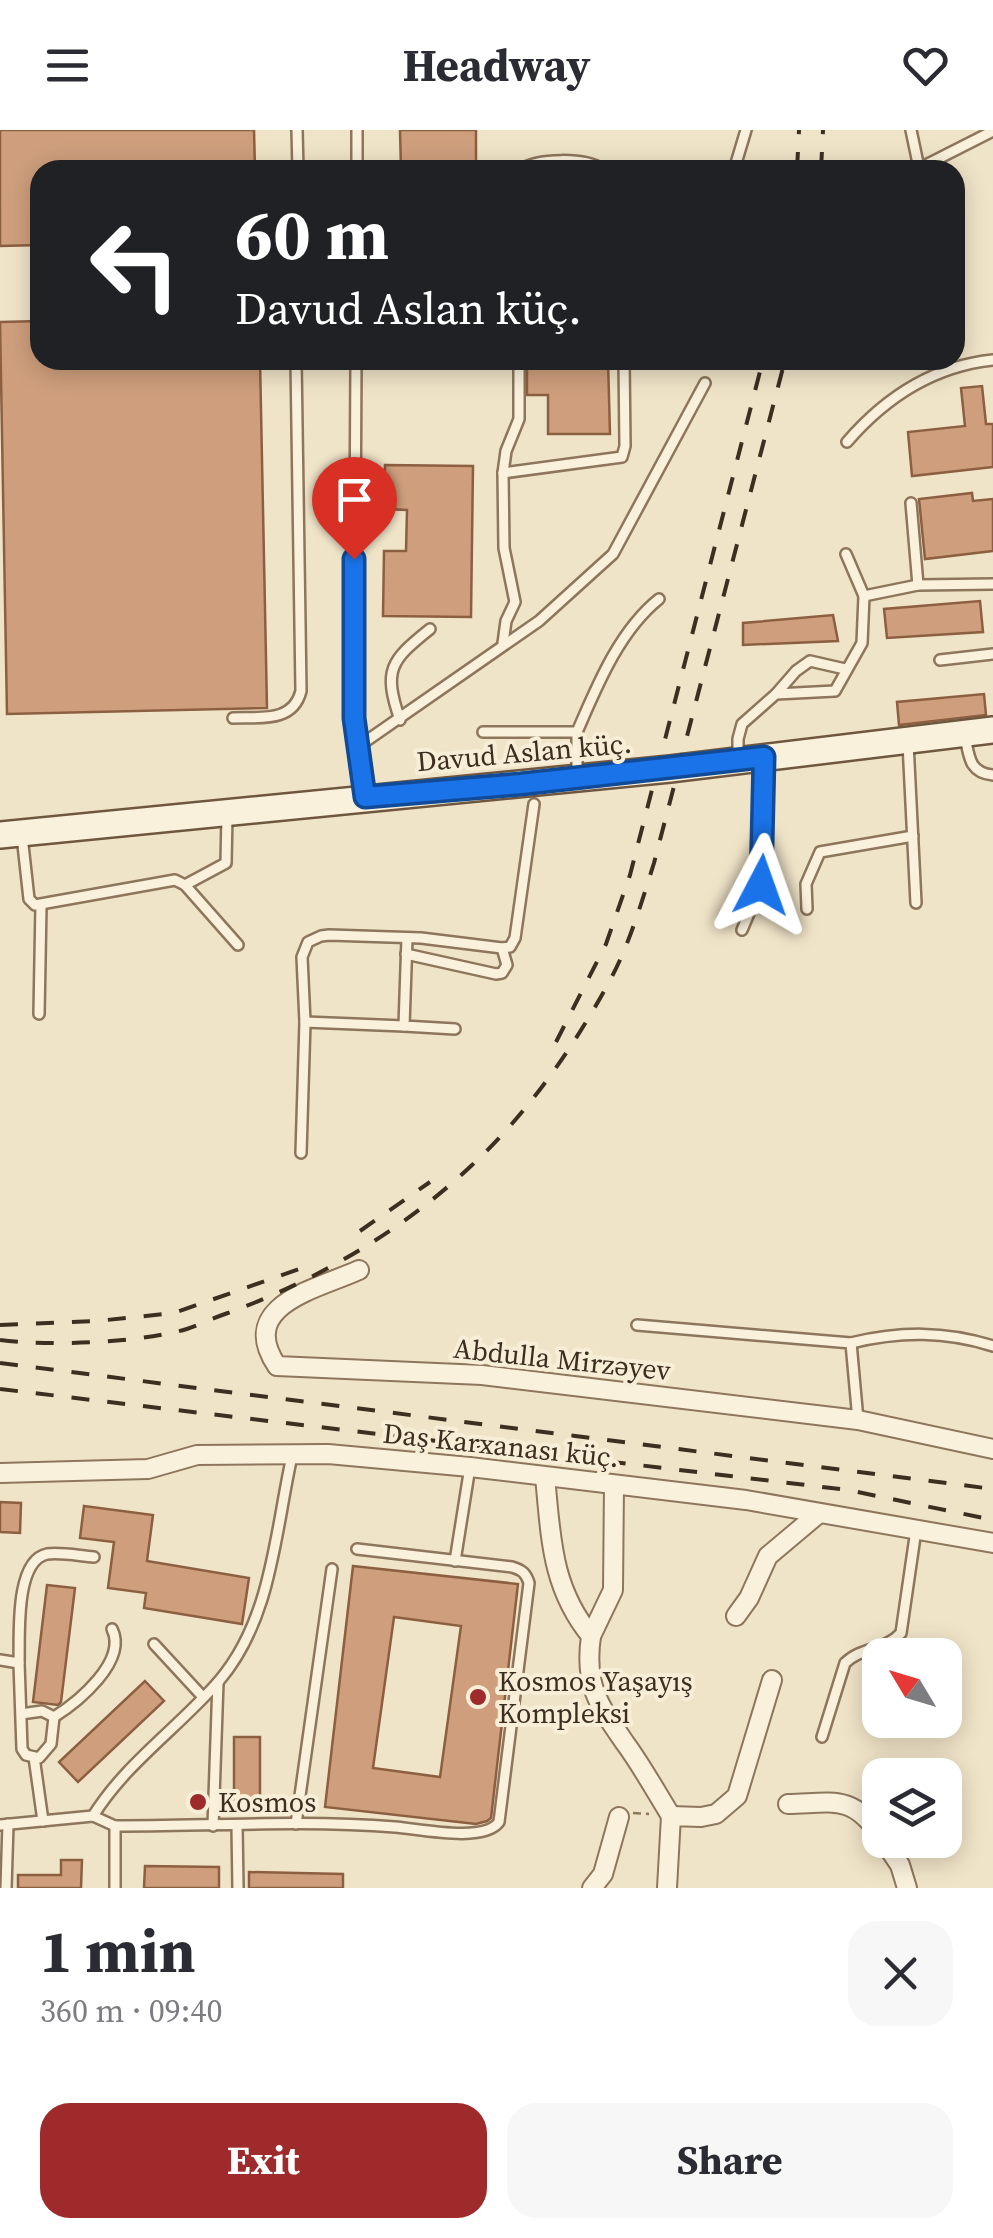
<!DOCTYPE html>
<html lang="en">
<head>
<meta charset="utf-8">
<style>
  body { margin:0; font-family:"Source Serif 4",serif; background:#f7f7f7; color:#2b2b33; height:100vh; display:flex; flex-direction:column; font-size:38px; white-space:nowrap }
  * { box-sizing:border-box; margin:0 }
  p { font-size:32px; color:#7c7c81 }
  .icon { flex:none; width:55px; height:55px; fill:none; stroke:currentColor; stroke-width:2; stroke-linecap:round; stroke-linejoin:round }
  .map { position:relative; height:1758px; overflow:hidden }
  .side { display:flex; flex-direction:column; background:#fff; flex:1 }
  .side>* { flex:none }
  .guide { position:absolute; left:30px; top:30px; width:935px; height:210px; border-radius:30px; box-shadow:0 5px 25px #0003; background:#202124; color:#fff; overflow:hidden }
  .needle { width:65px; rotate:308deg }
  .fabs { position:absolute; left:862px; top:1508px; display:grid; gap:20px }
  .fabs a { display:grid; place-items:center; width:100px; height:100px; border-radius:20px; background:#fff; box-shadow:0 5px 25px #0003; font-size:50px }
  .pin { position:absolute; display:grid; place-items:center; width:85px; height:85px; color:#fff; margin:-102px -42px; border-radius:50% 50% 50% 0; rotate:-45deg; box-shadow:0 0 10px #0007 }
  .pin .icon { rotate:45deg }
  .me { position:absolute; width:110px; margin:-55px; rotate:4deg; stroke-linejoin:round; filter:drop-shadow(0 0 8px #0008) }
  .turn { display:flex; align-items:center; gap:35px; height:210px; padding:0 40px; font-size:45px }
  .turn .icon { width:130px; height:130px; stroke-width:2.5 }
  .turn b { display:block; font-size:70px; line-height:85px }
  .round { display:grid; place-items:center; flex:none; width:105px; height:105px; border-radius:30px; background:#f7f7f7 }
  .head { display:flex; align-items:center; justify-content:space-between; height:170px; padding:0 40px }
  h1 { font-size:60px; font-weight:700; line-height:75px }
  .button { display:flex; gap:20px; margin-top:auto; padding:20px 40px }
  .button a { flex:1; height:115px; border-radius:30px; background:#9e2a2b; color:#fff; font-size:40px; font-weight:700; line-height:115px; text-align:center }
  .button a+a { background:#f7f7f7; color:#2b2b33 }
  header { display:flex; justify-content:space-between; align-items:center; height:130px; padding:0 40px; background:#fff; font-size:45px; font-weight:700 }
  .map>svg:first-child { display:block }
</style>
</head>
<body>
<header><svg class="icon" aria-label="menu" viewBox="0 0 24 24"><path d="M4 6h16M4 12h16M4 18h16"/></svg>Headway<svg class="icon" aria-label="heart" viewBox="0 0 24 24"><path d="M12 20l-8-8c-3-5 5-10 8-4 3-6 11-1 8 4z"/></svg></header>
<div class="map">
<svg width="993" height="1758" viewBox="0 0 993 1758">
  <rect width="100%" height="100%" fill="#f0e4c8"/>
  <g fill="#cf9f7d" stroke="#8d5f41" stroke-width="2.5" fill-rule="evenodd">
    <path d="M0,0H254L255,40H40V115L0,116Z"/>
    <path d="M400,0H476V40H401Z"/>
    <path d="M40,191V230H260L267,578L7,584L0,192Z"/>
    <path d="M527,230H608L610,304H548V265H527Z"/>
    <path d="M982,256L986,294H993V337L912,346L908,302L965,296L961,258Z"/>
    <path d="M385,335L473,336L471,487L383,486L384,421H406L407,380L384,379Z"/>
    <path d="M972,363L973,371L993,369V421L925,429L919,369Z"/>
    <path d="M980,471L983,502L887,508L884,479Z"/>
    <path d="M833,485L838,511L743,515V493Z"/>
    <path d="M984,564L986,585L899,595L897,572Z"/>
    <path d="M0,1372L21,1373L20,1403L0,1402Z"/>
    <path d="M84,1376L153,1385L147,1431L249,1448L242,1494L144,1478L146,1463L108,1458L114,1412L80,1408Z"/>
    <path d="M353,1436L518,1454L491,1688L487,1691L476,1694L325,1677ZM394,1487L461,1496L440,1647L373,1638Z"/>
    <path d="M47,1455L75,1458L61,1572L58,1575L33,1572Z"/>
    <path d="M145,1551L164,1571L78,1652L59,1632Z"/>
    <rect x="234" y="1607" width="26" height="68"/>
    <path d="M61,1730H82L81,1758H18V1745H61Z"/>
    <path d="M145,1736L219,1737V1758H144Z"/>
    <path d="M249,1742L343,1744V1758H249Z"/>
  </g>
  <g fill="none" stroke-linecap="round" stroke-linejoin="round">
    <defs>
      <g id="lane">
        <path d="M297,0L298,40"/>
        <path d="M911,0L919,38"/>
        <path d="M357,40V0"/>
        <path d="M520,40C537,28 586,27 603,40"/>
        <path d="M734,40L746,0"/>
        <path d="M916,40L993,1"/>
        <path d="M356,230L354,588L359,616"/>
        <path d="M847,312C885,268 934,236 993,230"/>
        <path d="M503,343L622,327L625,316L624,230"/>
        <path d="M911,373L918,455"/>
        <path d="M864,466L918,455L993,454"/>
        <path d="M503,513L506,491L515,472L504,418L503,343L506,321L519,289V230"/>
        <path d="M940,530L993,524"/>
        <path d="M776,564L796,541L810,531L845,539"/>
        <path d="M233,588C260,587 293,593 301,561L296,230"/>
        <path d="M400,590C383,540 390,531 430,499"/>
        <path d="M483,602H577C597,556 619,501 659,469"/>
        <path d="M965,606C969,626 969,643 993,645"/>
        <path d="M908,613L916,773"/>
        <path d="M738,626V609L742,594L776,564L835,561L862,513L864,466L846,424"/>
        <path d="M577,645V602"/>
        <path d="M365,664L359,616L539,491L613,424L705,253"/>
        <path d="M22,706L29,769L35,775L175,750L185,755L238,815"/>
        <path d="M185,755L226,733L227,685"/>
        <path d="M807,779L806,754L820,722L913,706"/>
        <path d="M742,800L761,755L764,630"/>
        <path d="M407,808L404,896L455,899"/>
        <path d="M406,824L496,844L502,843L507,835L502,818"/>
        <path d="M39,884L41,775"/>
        <path d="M305,892L404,896"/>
        <path d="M301,1023L305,892L302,827L308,812L321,806L329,805L421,808L502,818L510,817L515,808L534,674"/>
        <path d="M637,1195L851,1213L858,1290"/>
        <path d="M851,1213C901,1201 945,1201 993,1216"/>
        <path d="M455,1431L470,1337"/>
        <path d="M154,1514L202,1566"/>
        <path d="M0,1530L19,1533L22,1619L26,1625L39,1628L51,1614L54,1587L42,1581L21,1584"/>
        <path d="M19,1533C20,1508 14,1431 47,1424C61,1422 80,1426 94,1427"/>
        <path d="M54,1587C78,1572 128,1531 112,1499"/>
        <path d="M822,1607L845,1533C861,1517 886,1520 901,1503L916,1400"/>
        <path d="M34,1627L43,1691"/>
        <path d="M93,1686C126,1633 178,1598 219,1551C272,1489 275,1402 292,1326"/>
        <path d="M296,1694L332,1439"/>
        <path d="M0,1695L93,1686L115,1696C208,1696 302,1690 395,1697C420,1699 484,1713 499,1692L529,1453C526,1443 522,1440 512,1437L357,1419"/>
        <path d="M115,1696V1758"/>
        <path d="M213,1696L218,1552"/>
        <path d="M237,1696L238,1758"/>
        <path d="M6,1758L8,1694"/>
      </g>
      <g id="street">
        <path d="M359,1140C317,1159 236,1175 277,1236L482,1245L858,1290L993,1319"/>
        <path d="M0,1343L148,1339L197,1325L328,1324L470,1337L746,1370L993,1413"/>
        <path d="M545,1347C551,1407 551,1457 591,1506C584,1555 598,1574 625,1613C642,1636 656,1662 671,1686"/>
        <path d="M736,1486L749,1468L768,1426L818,1384"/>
        <path d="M591,1506L613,1460L614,1355"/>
        <path d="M788,1674C833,1673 852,1664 880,1705"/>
        <path d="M883,1710L900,1735L907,1758"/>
        <path d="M592,1758L603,1744L619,1687"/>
        <path d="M667,1758L671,1686L701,1687L716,1684L737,1666L772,1550"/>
      </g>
      <path id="secondary" d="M0,705L670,639L993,600"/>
    </defs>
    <use href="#lane" stroke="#8d765c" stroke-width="14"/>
    <use href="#street" stroke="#8d765c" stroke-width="22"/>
    <use href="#secondary" stroke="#6f573f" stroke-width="30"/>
    <path stroke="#8d765c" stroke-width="2.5" stroke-dasharray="8 5" stroke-linecap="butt" d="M633,1683L649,1684"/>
    <use href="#lane" stroke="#faf1dc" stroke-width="9"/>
    <use href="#street" stroke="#faf1dc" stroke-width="18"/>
    <use href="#secondary" stroke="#faf1dc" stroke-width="25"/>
    <g stroke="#3d2e20" stroke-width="4" stroke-dasharray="18 18" stroke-linecap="butt">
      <path d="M797,40L799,0"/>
      <path d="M821,40L823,0"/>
      <path d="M556,912L606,814L630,745L763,230"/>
      <path d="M360,1101L430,1052"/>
      <path d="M0,1195L97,1191L174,1183L305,1137"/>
      <path d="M0,1210C46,1216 129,1213 175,1202C191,1199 208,1190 225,1184C314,1152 401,1102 471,1036C526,985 572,920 608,854C629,816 641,774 654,733L785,230"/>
      <path d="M0,1233L993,1359"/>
      <path d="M0,1259L848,1360L993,1390"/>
    </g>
  </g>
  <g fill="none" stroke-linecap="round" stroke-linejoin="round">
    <defs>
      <path id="route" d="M354,429V588L365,667L521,654L764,627L761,755"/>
    </defs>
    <use href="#route" stroke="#114b97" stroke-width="25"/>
    <use href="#route" stroke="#1a73e8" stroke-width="18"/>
  </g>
  <g fill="#9e2a2b" stroke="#f7eed8" stroke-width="4">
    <circle cx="478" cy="1567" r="10"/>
    <circle cx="198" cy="1672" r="10"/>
  </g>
  <g text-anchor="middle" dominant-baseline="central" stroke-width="8" stroke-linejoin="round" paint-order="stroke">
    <g font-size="28" fill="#3d2e20" stroke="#f7eed8">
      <text transform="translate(524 622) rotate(-5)">Davud Aslan küç.</text>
      <text transform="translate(562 1229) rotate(6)">Abdulla Mirzəyev</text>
      <text transform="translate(501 1315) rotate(6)">Daş Karxanası küç.</text>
    </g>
    <g font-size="28" fill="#3d2e20" stroke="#f7eed8" text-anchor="start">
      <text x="498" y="1551">Kosmos Yaşayış<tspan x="498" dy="32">Kompleksi</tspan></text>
      <text x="218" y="1672">Kosmos</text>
    </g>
  </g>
</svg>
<div class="fabs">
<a><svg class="needle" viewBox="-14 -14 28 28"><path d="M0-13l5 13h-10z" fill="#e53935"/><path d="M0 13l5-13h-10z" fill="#7c7c81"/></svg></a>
<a><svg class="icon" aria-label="layers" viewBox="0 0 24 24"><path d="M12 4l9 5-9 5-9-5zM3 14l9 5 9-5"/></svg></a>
</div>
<div class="pin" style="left:354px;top:429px;background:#d93025"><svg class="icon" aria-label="arrive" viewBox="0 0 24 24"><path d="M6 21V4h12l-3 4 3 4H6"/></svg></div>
<svg class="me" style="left:761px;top:755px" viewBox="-20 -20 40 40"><path d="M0-17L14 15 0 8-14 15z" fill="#1a73e8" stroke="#fff" stroke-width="4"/></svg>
<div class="guide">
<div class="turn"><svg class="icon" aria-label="left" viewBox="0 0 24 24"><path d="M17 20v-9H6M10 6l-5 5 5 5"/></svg><div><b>60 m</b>Davud Aslan küç.</div></div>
</div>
</div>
<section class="side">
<div class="head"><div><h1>1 min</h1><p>360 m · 09:40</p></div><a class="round"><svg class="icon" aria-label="close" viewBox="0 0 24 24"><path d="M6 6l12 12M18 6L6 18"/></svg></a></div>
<div class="button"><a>Exit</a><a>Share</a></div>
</section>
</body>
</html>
